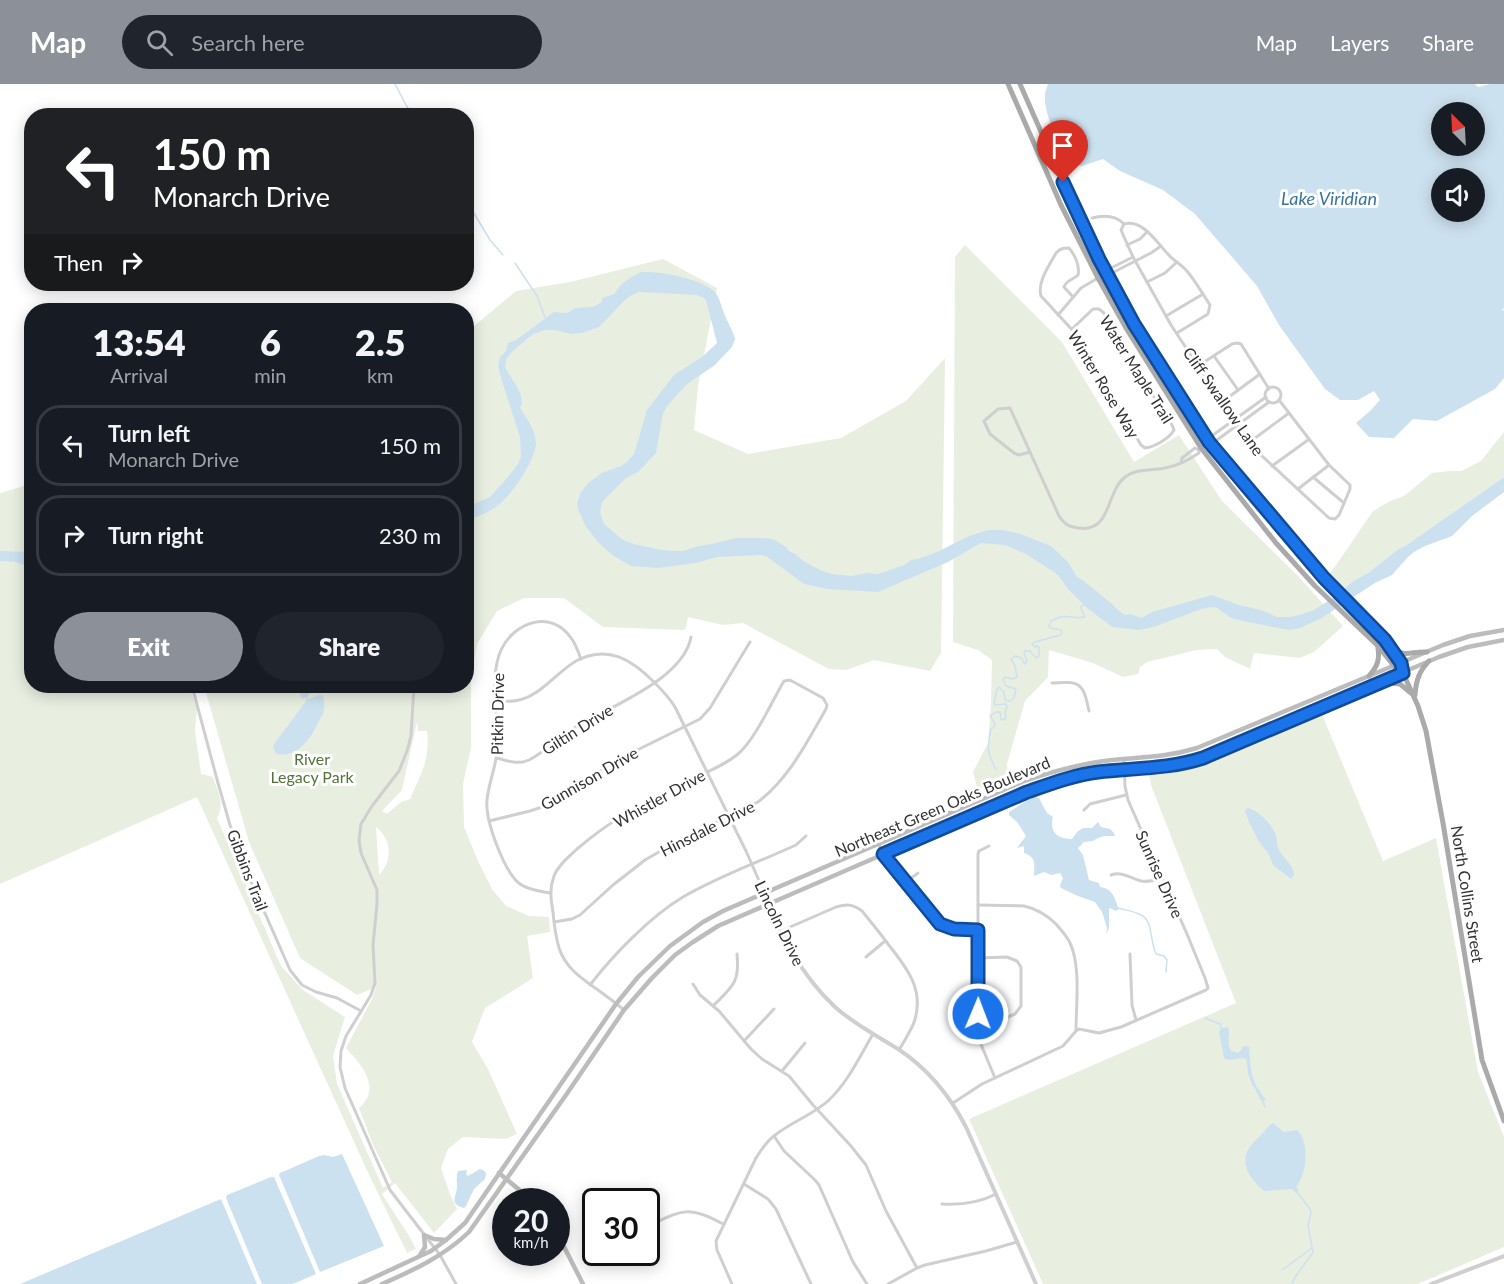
<!DOCTYPE html>
<html lang="en">
<head>
<meta charset="utf-8">
<style>
  body { margin:0; font-family:Lato,sans-serif; background:#20242c; color:#f1f3f6; height:100vh; display:flex; flex-direction:column; font-size:22px; white-space:nowrap }
  * { box-sizing:border-box; margin:0 }
  p { font-size:20px; color:#9ea1a6 }
  .icon { flex:none; width:33px; height:33px; fill:none; stroke:currentColor; stroke-width:2; stroke-linecap:round; stroke-linejoin:round }
  .map { position:relative; flex:1; overflow:hidden }
  .drawer { position:absolute; left:24px; top:219px; width:450px; height:390px; display:flex; flex-direction:column; background:#171b24; border-radius:24px; box-shadow:0 3px 15px #0003 }
  .drawer>* { flex:none }
  .guide { position:absolute; left:24px; top:24px; width:450px; height:183px; border-radius:24px; box-shadow:0 3px 15px #0003; background:#202124; color:#fff; overflow:hidden }
  .needle { width:39px; rotate:336deg }
  .fabs { position:absolute; left:1431px; top:18px; display:grid; gap:12px }
  .fabs a { display:grid; place-items:center; width:54px; height:54px; border-radius:50%; background:#171b24; box-shadow:0 3px 15px #0003; font-size:30px }
  .speed { position:absolute; left:492px; top:1104px; display:flex; gap:12px; font-size:30px; font-weight:700; text-align:center }
  .speed>* { display:grid; place-content:center; width:78px; height:78px; border-radius:50%; background:#171b24; box-shadow:0 3px 15px #0003; line-height:1 }
  .speed small { font-size:15px; font-weight:400 }
  .speed .limit { border:3px solid #111; border-radius:9px; background:#fff; color:#111 }
  .pin { position:absolute; display:grid; place-items:center; width:51px; height:51px; color:#fff; margin:-62px -26px; border-radius:50% 50% 50% 0; rotate:-45deg; box-shadow:0 0 6px #0007 }
  .pin .icon { rotate:45deg }
  .me { position:absolute; width:66px; margin:-33px; rotate:1deg; stroke-linejoin:round; filter:drop-shadow(0 0 4px #0008) }
  .turn { display:flex; align-items:center; gap:21px; height:126px; padding:0 30px; font-size:27px }
  .turn .icon { width:78px; height:78px; stroke-width:2.5 }
  .turn b { display:block; font-size:42px; line-height:51px }
  .then { display:flex; align-items:center; height:57px; padding:0 30px; background:#0003; gap:12px; font-size:22px }
  .eta { display:flex; justify-content:space-evenly; align-items:center; height:102px; text-align:center }
  .eta b { font-size:36px; font-weight:800; line-height:42px }
  .primary-button { display:flex; gap:12px; margin-top:auto; padding:12px 30px }
  .primary-button a { flex:1; height:69px; border-radius:36px; background:#8c9099; color:#fff; font-size:24px; font-weight:800; line-height:69px; text-align:center }
  .primary-button a+a { background:#20242c; color:#f1f3f6 }
  ul { padding:0; list-style:none }
  li { display:flex; align-items:center; gap:18px; height:81px; margin:0 12px 9px; padding:0 18px; border:3px solid #363941; border-radius:24px }
  li div { flex:1 }
  li b { display:block; font-size:22px }
  li em { font-style:normal }
  header { display:flex; align-items:center; gap:36px; box-sizing:border-box; height:84px; padding:0 30px; background:#8c9099; color:#fff }
  header strong { font-size:28px }
  nav { display:flex; gap:33px; margin-inline-start:auto; font-size:21px }
  .search { width:420px; height:54px; background:#20242c; display:flex; align-items:center; gap:15px; box-sizing:border-box; padding:0 21px; border-radius:33px; color:#9ea1a6; font-size:22px }
  .map>svg:first-child { display:block }
</style>
</head>
<body>
<header>
<strong>Map</strong>
<div class="search"><svg class="icon" aria-label="search" viewBox="0 0 24 24"><circle cx="10" cy="10" r="6"/><path d="M15 15l6 6"/></svg>Search here</div>
<nav><a>Map</a><a>Layers</a><a>Share</a></nav>
</header>
<div class="map">
<svg width="1504" height="1200" viewBox="0 0 1504 1200">
  <rect width="100%" height="100%" fill="#fff"/>
  <g fill="#e8efe0" fill-rule="evenodd">
    <path d="M965,161L1062,258L1134,378L1179,351L1222,417L1298,492L1343,542L1314,568L1300,574L1254,569L1250,585L1225,573L1217,565L1197,566L1147,578L1140,583L1138,590L1123,593L1093,579L1049,566L1048,593L1025,617L1007,680L1008,695L978,706L973,688L988,659L991,620L992,576L978,566L953,558L955,173Z"/>
    <path d="M663,175L717,204L698,302L694,346L748,370L841,354L906,317L945,274L941,569L930,587L874,576L846,586L829,585L743,539L723,541L688,533L685,546L603,543L564,514H524L497,527L477,560L471,595V664L463,700L464,743L478,777L492,805L506,822L529,832L549,833L550,848L527,852L533,894L485,924L472,958L488,985L517,1050L506,1055L463,1053L448,1065L441,1084L450,1110L457,1125L434,1149L395,1099L382,1110L411,1155L416,1165L407,1169L370,1093L197,713L0,800V409L31,400L32,602H189L197,625L195,646L201,690L213,693C218,708 225,720 217,734L281,882L303,906L345,933L333,972L337,1000L383,1104L392,1098L373,1061L359,1024C382,1004 362,981 346,964L373,913L376,903L357,911L300,874L249,758L204,602H466L467,248L516,207L570,198ZM417,638L418,647H427C430,676 421,690 410,715L401,718L387,730L382,727L402,706ZM376,743C392,756 393,776 379,791Z"/>
    <path d="M1504,348V393L1408,460C1393,467 1382,479 1369,488C1361,494 1352,497 1346,505L1330,490L1373,427L1390,417L1404,412L1432,389L1449,387H1461L1481,377Z"/>
    <path d="M1321,628L1383,777L1436,754L1478,988L1504,1053V1163L1418,1200H1043L969,1035L1236,919L1151,701L1149,690L1179,685L1206,678Z"/>
  </g>
  <g fill="#cce1ef" fill-rule="evenodd">
    <path d="M1048,0H1475L1478,3L1490,0H1504V224L1501,227L1504,226V294L1495,305L1437,337L1413,335L1394,354L1369,353L1356,339L1371,326L1380,316L1374,307L1358,316H1340L1325,305L1279,241L1257,202L1195,130L1163,106L1120,87L1103,75L1082,82L1072,80C1060,61 1043,32 1045,9C1046,6 1047,3 1048,0ZM1442,28H1474V62H1442ZM1442,94H1474V128H1442Z"/>
    <path d="M641,188C661,187 698,194 714,207C720,213 721,222 724,229C727,238 733,246 735,255L732,263L715,281L687,300L668,321L663,329L656,369L638,388L626,394L602,418L600,428L604,440L623,456L634,460L662,466L673,467H683L699,462L712,460L736,454H766L775,456L786,463L790,468L794,469L805,478L820,486L832,490L851,492L867,489L878,490L904,481L911,476L918,475L939,467L967,453L987,446H1002L1018,449L1051,462L1068,478L1077,493L1084,497L1111,519L1119,527L1125,531L1130,530L1142,534L1152,528L1212,511L1239,521L1261,526L1277,533H1290L1299,531L1312,527L1338,511L1352,498L1368,489L1397,466L1408,460L1504,393V408L1472,432L1452,452L1425,462L1414,468L1408,473L1392,491L1375,499L1320,535L1300,544L1290,546L1278,544L1243,537L1231,534L1217,524L1211,523L1201,525L1154,543L1139,546L1112,543L1086,523L1067,504L1059,492L1054,488L1026,470L1005,461L981,459L948,478L878,508L827,505L804,500L766,472L761,471L717,473L696,479L658,484L631,482L612,471L599,459L586,443L578,425L577,419L581,408L588,399L602,389L621,382L627,378L634,370L647,326L674,291L703,272L717,259L707,220L705,215L697,211L639,208L630,212L624,217L599,243L582,249L571,250L554,246H545L533,250L514,266L507,274L505,283C511,296 527,311 520,324C526,333 536,347 536,359C535,378 509,416 493,425C485,430 475,433 467,436V423L490,413L508,393L518,380L521,373L520,353L501,294L498,281L500,273L506,267L508,259L516,256L554,228C559,228 565,230 569,228C571,227 572,226 573,225C584,221 593,227 602,217V214L614,210L622,200L633,192Z"/>
    <path d="M0,467L31,468V484L16,478L0,477Z"/>
    <path d="M297,602H310V607L307,614L308,615L320,611L323,612C324,616 325,622 324,626C324,630 320,635 318,639C310,656 297,674 276,670L273,662L274,660L307,616L305,613L302,615Z"/>
    <path d="M1035,713L1039,714L1047,729L1053,733C1049,748 1057,755 1072,755L1077,748L1083,744H1092L1098,738L1101,743L1110,745L1114,749L1115,752H1104L1096,755L1093,757L1084,758L1078,764L1083,771L1089,796L1099,799L1100,803C1114,805 1114,814 1119,825L1116,827L1110,824L1109,825V844L1106,850L1107,844L1102,828L1095,818L1078,812L1061,804L1060,802L1063,794L1060,789L1051,791L1044,788L1034,792C1034,779 1037,774 1024,769V762L1017,764L1026,752L1017,738L1009,731V728L1026,717Z"/>
    <path d="M1248,724C1260,727 1271,740 1276,751C1277,756 1277,761 1279,766C1284,775 1293,780 1294,791L1291,795L1273,781L1268,769L1259,758L1249,738L1245,727Z"/>
    <path d="M1228,943C1231,951 1226,958 1231,967L1238,969L1242,965V963L1247,962L1249,963C1251,988 1250,995 1266,1016L1261,1017C1258,1009 1253,1003 1250,995C1247,988 1248,982 1246,975C1238,972 1231,979 1224,974L1219,948L1222,944Z"/>
    <path d="M1273,1039L1284,1048L1297,1046C1310,1058 1307,1090 1296,1103L1299,1106L1296,1109L1292,1105L1264,1107C1244,1089 1236,1072 1260,1052C1265,1048 1267,1042 1273,1039Z"/>
    <path d="M342,1070L384,1162L320,1188L279,1091L280,1089L319,1072L324,1071L333,1073Z"/>
    <path d="M480,1085L483,1086L486,1089L485,1095L474,1105L466,1122L464,1124C449,1120 456,1114 457,1103C457,1098 456,1093 458,1087L467,1086L466,1090L468,1092Z"/>
    <path d="M271,1093H274L316,1190L293,1200H262L226,1114L227,1111Z"/>
    <path d="M221,1115L257,1200H20Z"/>
  </g>
  <g fill="none" stroke-linecap="round" stroke-linejoin="round">
    <g stroke="#cce1ef" stroke-width="1.5">
      <path d="M395,0L406,21L413,32"/>
      <path d="M466,116L490,156L503,171"/>
      <path d="M515,179L537,212L545,233"/>
      <path d="M996,686C987,668 987,664 991,645L994,643L995,640L990,632L996,628H1000L1001,635L1002,636L1006,634L1005,629L1007,623L1006,620L995,621L994,619L997,605L999,603L1004,608L1005,615L1007,617H1010L1014,614L1016,605L1006,602L1003,596L1005,593L1012,595L1017,593L1015,582L1011,575L1015,572L1022,574L1023,578L1025,580L1027,577L1024,570L1025,567H1030L1036,574L1039,572V563L1037,562L1035,563L1032,560L1035,558L1060,551L1062,549L1061,546L1050,544L1049,542L1051,537C1054,536 1057,534 1060,533C1067,531 1077,535 1085,533L1081,524V522L1086,520"/>
      <path d="M1118,824C1125,826 1134,827 1141,831C1153,836 1150,858 1156,870L1164,872L1167,876L1166,888"/>
      <path d="M1205,934L1220,940L1222,946"/>
      <path d="M1262,1015L1265,1023"/>
      <path d="M1282,1186L1312,1164"/>
      <path d="M1292,1200C1296,1188 1307,1179 1313,1168L1308,1142L1311,1129L1310,1125L1297,1108"/>
    </g>
    <g stroke="#cfcfcf" stroke-width="3">
      <path d="M1092,134C1104,131 1115,131 1124,140"/>
      <path d="M1124,140L1121,146L1133,173L1171,241L1217,311L1262,372L1329,434L1335,435L1339,431L1350,405V401L1329,381L1279,316"/>
      <path d="M1124,140C1143,135 1157,159 1168,170C1173,176 1180,180 1186,186C1195,196 1202,209 1210,221L1208,230L1177,249"/>
      <path d="M1127,161L1140,155L1147,148"/>
      <path d="M1109,188V185L1133,173"/>
      <path d="M1107,189L1109,188L1112,189L1151,169L1161,162"/>
      <path d="M1147,198L1165,189L1177,178"/>
      <path d="M1058,231L1081,204L1098,194"/>
      <path d="M1166,232L1203,210"/>
      <path d="M1072,245L1093,225H1099L1104,229L1141,292L1172,341L1174,346C1169,355 1154,363 1145,364L1141,361L1076,250L1041,212C1037,198 1049,182 1056,169C1060,165 1062,164 1069,164C1075,171 1080,182 1078,191C1073,196 1066,196 1064,203L1073,213"/>
      <path d="M1214,272L1238,306"/>
      <path d="M1198,282L1232,260L1237,259L1241,260L1269,305"/>
      <circle cx="1273" cy="311" r="8"/>
      <path d="M1222,318L1260,290"/>
      <path d="M1251,357L1289,329"/>
      <path d="M1209,358L1213,351L1266,313"/>
      <path d="M1030,368L1019,371L1014,369L990,350L984,337L998,325L1010,324L1059,432C1064,440 1069,443 1078,444C1112,449 1105,409 1125,393C1137,384 1151,387 1165,384C1178,382 1188,376 1199,369V366L1209,358L1217,356L1269,318"/>
      <path d="M1181,378L1182,374L1195,364L1199,366"/>
      <path d="M1272,382L1308,356"/>
      <path d="M1313,393L1344,419"/>
      <path d="M1298,405L1329,381"/>
      <path d="M1052,599C1081,597 1083,599 1089,627"/>
      <path d="M192,602L218,699L230,741L249,793L290,886L302,901L316,908L337,914L361,927"/>
      <path d="M414,602L411,652L407,667L399,687L372,722L361,740L359,756L361,769L377,806V820L373,861L375,899L371,911L346,952L341,967L340,983L345,1004L390,1106L440,1171L456,1200"/>
      <path d="M496,617C504,617 512,618 519,616C540,612 557,588 576,577C608,560 632,576 654,598C662,606 669,613 675,623L746,767L764,808"/>
      <path d="M497,674C508,677 518,681 529,676C542,670 554,657 566,649C602,625 683,598 691,553"/>
      <path d="M1084,726L1090,720L1126,711"/>
      <path d="M489,737L530,727L551,720L615,677L700,635L710,624L750,558"/>
      <path d="M879,761L883,770L940,840L954,845L978,846"/>
      <path d="M989,762L979,767L978,770V949L980,958L995,994"/>
      <path d="M1111,791C1122,787 1130,794 1141,797C1148,798 1155,797 1162,794"/>
      <path d="M906,798L918,789"/>
      <path d="M550,809C540,807 528,806 520,800C504,788 485,736 487,716C489,696 498,678 498,658C498,629 489,593 501,566C514,538 551,525 571,554C576,560 578,568 581,575"/>
      <path d="M554,838L572,835L580,831L613,801L645,776L683,754L758,718C790,693 807,658 826,625L827,621L823,614L790,596L784,597C772,617 755,656 738,670C721,684 697,692 677,702C643,718 606,740 577,765C569,773 558,781 554,792C549,805 551,816 553,828C554,840 556,853 559,864C567,888 588,898 606,912C612,916 618,921 624,926"/>
      <path d="M781,847L836,823C847,820 853,820 862,827C871,838 880,849 888,860C908,885 926,908 913,941C909,949 904,958 899,966"/>
      <path d="M1130,870L1132,921L1136,936"/>
      <path d="M866,873L885,857"/>
      <path d="M693,900L700,911L719,927L751,965L762,975L789,992L813,1021L851,1062L866,1081L886,1127L917,1184"/>
      <path d="M590,901C613,871 651,832 683,813C719,792 759,778 796,761L806,752"/>
      <path d="M713,922C732,903 740,899 737,870"/>
      <path d="M978,930L1008,933L1015,930L1021,922V883L1017,877L1007,873L979,874"/>
      <path d="M1076,947L1079,945L1099,949L1121,943L1206,906L1208,904L1205,894L1187,850L1128,716L1125,702L1124,675"/>
      <path d="M744,957L774,925"/>
      <path d="M782,987L805,959"/>
      <path d="M953,1019L982,1000L1063,962L1076,947C1076,921 1081,882 1070,859C1067,852 1061,846 1056,840C1047,831 1037,825 1024,822L978,821"/>
      <path d="M774,1052L784,1067L815,1096L819,1101L853,1178L867,1200"/>
      <path d="M744,1100L768,1115L776,1125L811,1200"/>
      <path d="M942,1120C961,1121 979,1119 996,1110"/>
      <path d="M646,1143C681,1127 687,1120 723,1140"/>
      <path d="M732,1200L717,1166L716,1157L756,1074C761,1066 766,1058 774,1052C791,1038 813,1031 829,1016C848,998 860,972 873,950"/>
      <path d="M888,1200L917,1184L925,1181L986,1167L1017,1158"/>
    </g>
    <g stroke="#cfcfcf" stroke-width="4">
      <path d="M764,810C781,851 801,891 834,922C852,939 876,951 898,965C927,984 950,1012 966,1043L1036,1200"/>
      <path d="M1431,1200L1504,1172"/>
    </g>
    <g stroke="#bcbcbc" stroke-width="4.5">
      <path d="M499,1089L534,1118"/>
      <path d="M556,1147L583,1200"/>
      <path d="M424,1151L434,1155L446,1156"/>
      <path d="M420,1171L425,1163L424,1151"/>
      <path d="M360,1200L431,1167L446,1156L465,1139L616,920L638,893L670,862L703,838L723,827L1024,697C1057,686 1089,677 1123,675C1149,673 1171,672 1197,664L1443,561L1470,552L1504,546"/>
      <path d="M382,1200C414,1186 444,1172 469,1148L566,1011L624,926L652,894L675,871L693,858L718,842L1027,708C1050,700 1074,691 1099,688C1131,685 1164,686 1195,676L1439,573L1468,563L1504,556"/>
    </g>
    <g stroke="#aaa" stroke-width="5">
      <path d="M1008,0L1061,121L1098,194L1126,244L1201,364L1276,459L1315,502L1378,562L1394,582L1403,589"/>
      <path d="M1020,0L1071,116L1099,175L1142,253L1209,358L1324,494L1383,553L1401,579L1403,589L1418,622L1426,647L1443,739L1482,976L1504,1037"/>
      <path d="M1394,566C1406,573 1413,567 1427,568"/>
      <path d="M1369,592C1377,583 1380,576 1378,564"/>
      <path d="M1380,598L1400,600L1411,609"/>
      <path d="M1415,611C1416,597 1419,587 1429,577"/>
    </g>
  </g>
  <g fill="none" stroke-linecap="round" stroke-linejoin="round">
    <defs>
      <path id="route" d="M978,930V846L954,845L940,840L883,770L1027,708C1050,700 1074,691 1098,688C1134,684 1169,685 1203,674L1403,589L1401,579L1385,556L1324,494L1209,358L1134,240L1099,175L1063,98"/>
    </defs>
    <use href="#route" stroke="#114b97" stroke-width="15"/>
    <use href="#route" stroke="#1a73e8" stroke-width="10"/>
  </g>
  <g text-anchor="middle" dominant-baseline="central" stroke-width="6" stroke-linejoin="round" paint-order="stroke">
    <g font-size="16" fill="#323232" stroke="#fff">
      <text transform="translate(1137 285) rotate(58)">Water Maple Trail</text>
      <text transform="translate(1104 300) rotate(59)">Winter Rose Way</text>
      <text transform="translate(1224 317) rotate(55)">Cliff Swallow Lane</text>
      <text transform="translate(497 630) rotate(-89)">Pitkin Drive</text>
      <text transform="translate(577 645) rotate(-32)">Giltin Drive</text>
      <text transform="translate(589 694) rotate(-30)">Gunnison Drive</text>
      <text transform="translate(659 714) rotate(-29)">Whistler Drive</text>
      <text transform="translate(942 722) rotate(-23)">Northeast Green Oaks Boulevard</text>
      <text transform="translate(707 744) rotate(-27)">Hinsdale Drive</text>
      <text transform="translate(248 786) rotate(69)">Gibbins Trail</text>
      <text transform="translate(1160 790) rotate(66)">Sunrise Drive</text>
      <text transform="translate(1468 810) rotate(81)">North Collins Street</text>
      <text transform="translate(780 839) rotate(64)">Lincoln Drive</text>
    </g>
    <g font-size="16" fill="#54723c" stroke="#fff">
      <text x="312" y="674">River<tspan x="312" dy="18">Legacy Park</tspan></text>
    </g>
    <g font-size="18" font-style="italic" fill="#3a739b" stroke="#fff">
      <text x="1329" y="114">Lake Viridian</text>
    </g>
  </g>
</svg>
<div class="fabs">
<a><svg class="needle" viewBox="-14 -14 28 28"><path d="M0-13l5 13h-10z" fill="#e53935"/><path d="M0 13l5-13h-10z" fill="#9ea1a6"/></svg></a>
<a><svg class="icon" aria-label="sound" viewBox="0 0 24 24"><path d="M4 9h4l5-4v14l-5-4H4zM17 9q2 3 0 6"/></svg></a>
</div>
<div class="speed"><div>20<small>km/h</small></div><div class="limit">30</div></div>
<div class="pin" style="left:1063px;top:98px;background:#d93025"><svg class="icon" aria-label="arrive" viewBox="0 0 24 24"><path d="M6 21V4h12l-3 4 3 4H6"/></svg></div>
<svg class="me" style="left:978px;top:930px" viewBox="-20 -20 40 40"><circle r="17" fill="#1a73e8" stroke="#fff" stroke-width="3"/><path d="M0-11L8 9 0 5-8 9z" fill="#fff"/></svg>
<div class="guide">
<div class="turn"><svg class="icon" aria-label="left" viewBox="0 0 24 24"><path d="M17 20v-9H6M10 6l-5 5 5 5"/></svg><div><b>150 m</b>Monarch Drive</div></div>
<div class="then">Then<svg class="icon" aria-label="right" viewBox="0 0 24 24"><path d="M7 20v-9h11M14 6l5 5-5 5"/></svg></div>
</div>
<section class="drawer">
<div class="eta">
<div><b>13:54</b><p>Arrival</p></div>
<div><b>6</b><p>min</p></div>
<div><b>2.5</b><p>km</p></div>
</div>
<ul>
<li><svg class="icon" aria-label="left" viewBox="0 0 24 24"><path d="M17 20v-9H6M10 6l-5 5 5 5"/></svg><div><b>Turn left</b><p>Monarch Drive</p></div><em>150 m</em></li>
<li><svg class="icon" aria-label="right" viewBox="0 0 24 24"><path d="M7 20v-9h11M14 6l5 5-5 5"/></svg><div><b>Turn right</b></div><em>230 m</em></li>
</ul>
<div class="primary-button"><a>Exit</a><a>Share</a></div>
</section>
</div>
</body>
</html>
